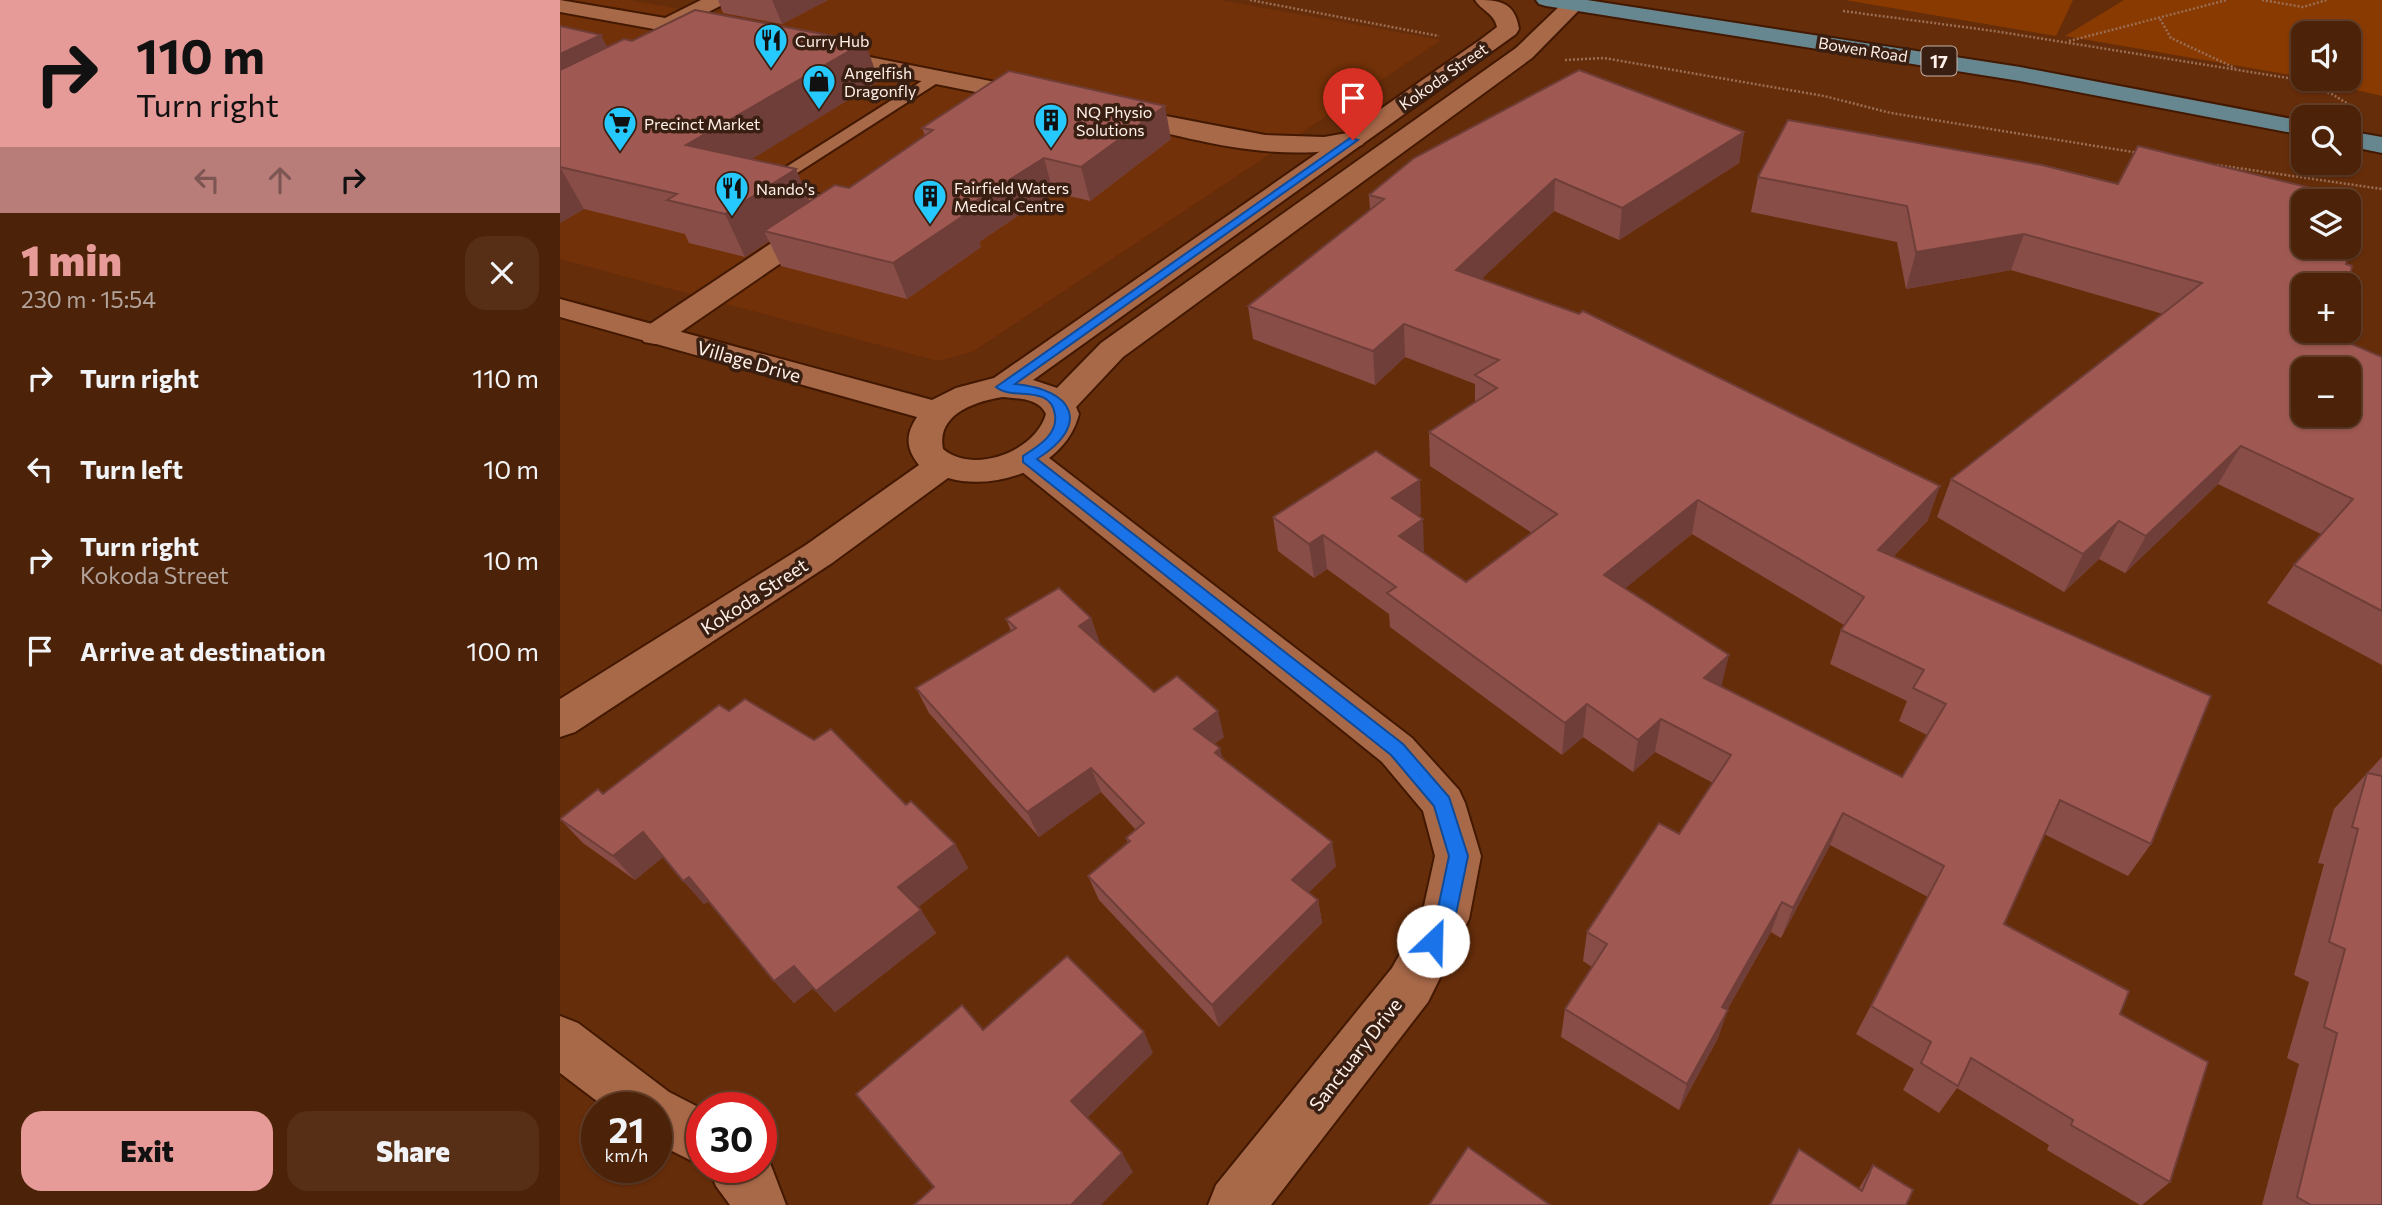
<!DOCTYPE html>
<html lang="en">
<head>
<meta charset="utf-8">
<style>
  body { margin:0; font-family:Commissioner,sans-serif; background:#562f16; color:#f1f3f6; height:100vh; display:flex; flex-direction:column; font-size:26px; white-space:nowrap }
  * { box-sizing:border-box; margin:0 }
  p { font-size:23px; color:#b2a49c }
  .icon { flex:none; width:38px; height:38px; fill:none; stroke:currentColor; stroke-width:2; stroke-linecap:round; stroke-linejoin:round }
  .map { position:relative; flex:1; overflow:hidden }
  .sheet { display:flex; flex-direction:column; background:#4c2208; width:560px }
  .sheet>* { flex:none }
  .hud { background:#e69b98; color:#111; overflow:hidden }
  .tools { position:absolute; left:1731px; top:21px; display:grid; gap:14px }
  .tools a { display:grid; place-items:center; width:70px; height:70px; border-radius:14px; background:#4c2208; box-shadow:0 2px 5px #0004,0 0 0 2px #633f29; font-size:35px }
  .speed { position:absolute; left:21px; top:1092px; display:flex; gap:14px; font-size:35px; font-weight:700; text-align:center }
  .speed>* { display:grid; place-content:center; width:91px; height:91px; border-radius:50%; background:#4c2208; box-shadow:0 2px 5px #0004,0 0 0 2px #633f29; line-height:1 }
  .speed small { font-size:18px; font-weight:400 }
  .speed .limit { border:10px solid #d22; background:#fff; color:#111 }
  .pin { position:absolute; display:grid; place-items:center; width:60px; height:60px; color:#fff; margin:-72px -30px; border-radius:50% 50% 50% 0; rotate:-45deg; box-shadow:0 0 7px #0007 }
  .pin .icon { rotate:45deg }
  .me { position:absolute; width:77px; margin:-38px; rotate:24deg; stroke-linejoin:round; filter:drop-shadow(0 0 5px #0008) }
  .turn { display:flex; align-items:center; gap:24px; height:147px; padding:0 21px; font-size:32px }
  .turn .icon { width:91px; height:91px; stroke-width:2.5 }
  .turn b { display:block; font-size:49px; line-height:60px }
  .lanes { display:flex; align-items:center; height:66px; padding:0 21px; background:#0003; justify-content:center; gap:35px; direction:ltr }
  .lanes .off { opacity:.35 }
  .round { display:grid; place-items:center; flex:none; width:74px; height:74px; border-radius:21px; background:#562f16 }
  .summary { display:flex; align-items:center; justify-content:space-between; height:119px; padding:0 21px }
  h1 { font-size:42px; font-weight:800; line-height:52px; color:#e69b98 }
  .primary-button { display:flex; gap:14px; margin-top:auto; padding:14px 21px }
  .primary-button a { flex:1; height:80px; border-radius:21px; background:#e69b98; color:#111; font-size:28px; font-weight:800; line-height:80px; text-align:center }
  .primary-button a+a { background:#562f16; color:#f1f3f6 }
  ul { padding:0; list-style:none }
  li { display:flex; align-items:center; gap:21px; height:91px; padding:0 21px }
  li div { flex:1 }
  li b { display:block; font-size:26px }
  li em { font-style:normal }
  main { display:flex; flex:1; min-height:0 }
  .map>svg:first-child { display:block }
</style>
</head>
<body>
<main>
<section class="sheet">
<div class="hud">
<div class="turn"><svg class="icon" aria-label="right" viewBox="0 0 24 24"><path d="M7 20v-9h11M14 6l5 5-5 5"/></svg><div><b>110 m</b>Turn right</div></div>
<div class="lanes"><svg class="icon off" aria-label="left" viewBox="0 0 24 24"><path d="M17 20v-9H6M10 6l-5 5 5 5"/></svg><svg class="icon off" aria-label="ahead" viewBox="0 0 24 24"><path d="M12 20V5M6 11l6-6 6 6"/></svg><svg class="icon" aria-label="right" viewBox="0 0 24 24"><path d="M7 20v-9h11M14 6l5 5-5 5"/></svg></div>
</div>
<div class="summary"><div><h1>1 min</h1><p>230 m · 15:54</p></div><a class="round"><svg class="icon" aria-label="close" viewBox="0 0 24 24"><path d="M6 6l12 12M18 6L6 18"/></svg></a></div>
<ul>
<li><svg class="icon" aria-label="right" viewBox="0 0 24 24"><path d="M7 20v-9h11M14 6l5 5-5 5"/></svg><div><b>Turn right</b></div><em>110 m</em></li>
<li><svg class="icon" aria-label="left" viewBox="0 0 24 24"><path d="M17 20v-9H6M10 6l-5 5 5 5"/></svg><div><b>Turn left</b></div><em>10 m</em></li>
<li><svg class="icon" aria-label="right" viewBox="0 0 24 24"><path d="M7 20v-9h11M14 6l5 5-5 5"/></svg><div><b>Turn right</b><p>Kokoda Street</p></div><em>10 m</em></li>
<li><svg class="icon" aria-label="arrive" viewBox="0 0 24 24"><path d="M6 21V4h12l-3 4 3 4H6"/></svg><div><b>Arrive at destination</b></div><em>100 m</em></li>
</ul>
<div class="primary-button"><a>Exit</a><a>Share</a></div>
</section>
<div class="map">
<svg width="1822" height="1205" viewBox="0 0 1822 1205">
  <rect width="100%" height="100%" fill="#662d0a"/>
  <path fill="#723108" d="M0,0H70L151,15L182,0H660L881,40L412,352L378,361L0,259Z"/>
  <g fill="#893a01">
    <path d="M1285,0H1513L1496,36Z"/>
    <path d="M1564,0H1822V96L1749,79H1788V33H1743V77L1505,36Z"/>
  </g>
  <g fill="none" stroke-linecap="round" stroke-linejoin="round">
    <defs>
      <path id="lane" d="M376,72L384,77L382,80L220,184L291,203L293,207L291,211H277L199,190L196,186Z"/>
      <g id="street">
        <path d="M0,0L105,18L141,0H167L164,4L129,22L168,29L171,34L168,39L160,41L0,12Z"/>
        <path d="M264,48L476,90L484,92L488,97L484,102L476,104L256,60L253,55L256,50Z"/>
        <path d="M559,107L705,135L764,137L793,132L802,135L806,140L802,145C720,166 630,139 550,119L547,114L550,109Z"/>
        <path d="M259,216L269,218L273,224L269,230L106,342L95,344L84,342L80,335L84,328L249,218Z"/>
        <path d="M468,448L480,451L852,738L899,790L905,803L921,856L909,919L868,1002L711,1205H648L656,1185L832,968L862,915L875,856L863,811L822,762L456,467L451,459L456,451Z"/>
        <path d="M0,1016L18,1023L109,1092L142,1109V1166L96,1143V1108H46L0,1073Z"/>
        <path d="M201,1155L210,1163L226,1205H170L156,1186L148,1167H201Z"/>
      </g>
      <path id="secondary" d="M915,0C938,0 955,1 959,29L956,34L473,380L497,388L541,343L956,48L1006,0H1022L1025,4L972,58L563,357L516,407L519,414C506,467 437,492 388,478L272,563L15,732L0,737V699L246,545L359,465C346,449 345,435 357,417L0,317V299L372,400L396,388L434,378L920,40L937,27C934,13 922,11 915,0ZM443,397C459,399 479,398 486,414C476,451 414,475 383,449C376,414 416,401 443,397Z"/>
      <g id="primary">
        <path d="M976,0H1027L1460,67L1743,121V135L1460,81L986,6L979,4Z"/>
        <path d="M1788,131L1822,137V153L1788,146Z"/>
      </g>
    </defs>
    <use href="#lane" stroke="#421800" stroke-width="4"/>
    <use href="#street" stroke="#421800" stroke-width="4"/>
    <use href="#secondary" stroke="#421800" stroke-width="4"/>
    <use href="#primary" stroke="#421800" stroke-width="4"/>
    <g stroke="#9a6f56" stroke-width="2.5" stroke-dasharray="2 2" stroke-linecap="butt">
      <path d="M690,0L879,36"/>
      <path d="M1702,0L1743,7L1767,0"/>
      <path d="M1283,11L1434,31L1728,78L1772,94L1791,106"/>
      <path d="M1600,19L1611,38L1675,68"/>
      <path d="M1509,41L1667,0"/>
      <path d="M1005,60L1044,58L1264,96L1331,113L1579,153"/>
      <path d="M1657,165L1822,189"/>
    </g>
    <use href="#lane" fill="#a86949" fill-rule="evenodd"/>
    <use href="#street" fill="#a86949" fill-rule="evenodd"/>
    <use href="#secondary" fill="#a86949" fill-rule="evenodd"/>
    <use href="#primary" fill="#678790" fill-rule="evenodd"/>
  </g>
  <g fill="#894d47" fill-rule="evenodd">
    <path d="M158,0H268L222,24L163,13Z"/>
    <path d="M0,26L48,47L319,81L191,159L250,201L289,188L365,136L362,128L611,139L530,201L493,192L419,242L421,247L347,299L221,266L209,241L185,257L129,243L125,234L24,209L0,223Z"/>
    <path d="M1184,132L1179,163L1059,240L994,211L921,279L1368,520L1333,557L1591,844L1568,876L1484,834L1444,924L1560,1014L1610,1182L1582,1205H1580L1487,1150L1489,1145L1397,1088L1379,1113L1343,1090L1354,1069L1296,1034L1368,897L1270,845L1221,938L1211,932L1167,1010L1158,1038L1119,1110L1001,1037L1005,1009L1032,967L1023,961L1027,932L1119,834L1153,783L1095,752L1073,772L1023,737L1002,755L830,627L829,614L767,569L754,578L718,551L713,517L861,513L858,516L864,553L906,582L972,533L870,466L869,432L915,403V384L845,357L815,385L693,339L688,306L810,210L809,195ZM1132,534L1284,625L1281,630L1270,664L1347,701L1339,721L1367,735L1342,777L1162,687L1065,588Z"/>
    <path d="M1198,177L1558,184L1743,201L1786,264L1775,337L1822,357V665L1707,603L1734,565L1761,534L1658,484L1565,573L1539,559L1504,592L1377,517L1391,479L1603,314L1451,270L1346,289L1337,242L1191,212Z"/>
    <path d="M531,618L540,644L594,692L664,737L654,744L663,759L776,866L748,893L758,900L762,923L659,1027L539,900L528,876L568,843L566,838L576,830L541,792L479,837L369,713L356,688L451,631L446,619Z"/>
    <path d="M169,711L346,805L395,844L408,868L358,907L376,933L275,1012L253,988L234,1003L214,981L149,901L144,904L103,857L75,880L23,843L0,819L43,794Z"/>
    <path d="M1822,757V1205H1702L1739,1064L1727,1058L1749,982L1734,975L1764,864L1758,863L1774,809Z"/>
    <path d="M1313,1165L1346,1205H1209L1299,1188Z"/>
  </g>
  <g fill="#6f3e39">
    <path d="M212,0H268L222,24Z"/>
    <path d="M41,35L61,73L0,104V54Z"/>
    <path d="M305,42L319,81L147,187L126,145Z"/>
    <path d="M605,106L611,139L530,201L521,167Z"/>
    <path d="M1184,132L1179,163L1059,240L1062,208Z"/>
    <path d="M484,158L493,192L419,242L421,247L347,299L333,263L402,210Z"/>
    <path d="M0,167L24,209L0,223Z"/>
    <path d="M236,169L254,211L204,231L209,241L185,257L165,214Z"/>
    <path d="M995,179L994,211L896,303V270Z"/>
    <path d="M1464,234L1451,270L1346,289L1356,252Z"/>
    <path d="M844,324L845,357L815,385L813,351Z"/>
    <path d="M1681,446L1658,484L1565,573L1586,536Z"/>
    <path d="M860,480L861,513L834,532L832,498Z"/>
    <path d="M1380,486L1368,520L1307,584L1318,550Z"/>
    <path d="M1138,500L1132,534L1040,609L1044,575Z"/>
    <path d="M863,519L864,553L839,536Z"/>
    <path d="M1559,521L1539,559L1504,592L1523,554Z"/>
    <path d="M763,535L767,569L754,578L749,544Z"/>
    <path d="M531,618L540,644L519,626Z"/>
    <path d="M1169,655L1161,688L1144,678Z"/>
    <path d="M1027,704L1023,737L1002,755L1005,723Z"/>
    <path d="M658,711L664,737L641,754L634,729Z"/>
    <path d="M1101,719L1095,752L1073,772L1078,740Z"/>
    <path d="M660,748L666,773L655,753Z"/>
    <path d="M531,768L541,792L479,837L467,812Z"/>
    <path d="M1283,813L1270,845L1221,938L1233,908Z"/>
    <path d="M83,832L104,856L75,880L53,856Z"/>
    <path d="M772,842L776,866L737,904L732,880Z"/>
    <path d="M395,844L408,868L353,911L338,887Z"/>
    <path d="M129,877L150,901L144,904L123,881Z"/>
    <path d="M758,900L762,923L659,1027L652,1005Z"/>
    <path d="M1222,902L1211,932L1153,1035L1162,1007Z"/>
    <path d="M361,910L376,933L275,1012L256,991Z"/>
    <path d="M234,966L253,988L234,1003L214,981Z"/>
    <path d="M1168,1010L1158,1038L1119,1110L1127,1084Z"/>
    <path d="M584,1032L593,1053L524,1121L511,1101Z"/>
    <path d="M562,1153L573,1172L541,1205H511Z"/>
  </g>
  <g fill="#9f5952" stroke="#6f3e39" stroke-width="2" fill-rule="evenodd">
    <path d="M135,10L305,42L126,145L236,169L165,214L107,200L117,194L0,167V70L64,39L72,41Z"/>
    <path d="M0,26L41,35L0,54Z"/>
    <path d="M1019,70L1184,132L1062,208L995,179L896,270L1019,314L1023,311L1380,486L1318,550L1651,696L1591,844L1500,800L1444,924L1569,991L1560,1014L1648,1062L1610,1182L1511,1125L1513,1120L1411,1058L1398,1086L1361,1063L1371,1042L1311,1006L1384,866L1283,813L1233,908L1222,902L1162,1007L1168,1010L1127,1084L1005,1009L1047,944L1027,932L1099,823L1119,834L1171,755L1101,719L1078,740L1027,704L1005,723L827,593L836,587L763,535L749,544L713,517L816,451L860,480L832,498L863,519L839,536L906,582L997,514L869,432L937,388L915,375L939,360L844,324L813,351L688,306L824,199L809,195L854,158ZM1138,500L1304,597L1281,630L1364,670L1353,688L1386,704L1342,777L1144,678L1169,655L1044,575Z"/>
    <path d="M449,71L605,106L521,167L484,158L402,210L409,212L333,263L204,231L275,185L289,188L373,130L362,128Z"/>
    <path d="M1228,120L1482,165L1558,184L1578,146L1796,199L1788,225V201H1743V247H1788V239H1791L1786,264L1792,266L1788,285H1743V331H1777L1775,337L1822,357V611L1734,565L1793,499L1681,446L1586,536L1559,521L1523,554L1391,479L1642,283L1464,234L1356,252L1347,206L1198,177ZM1743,369H1788V415H1743Z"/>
    <path d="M499,588L531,618L519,626L594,692L617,676L658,711L634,729L660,748L655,753L772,842L732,880L758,900L652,1005L528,876L570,841L566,838L584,823L531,768L467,812L356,688L456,628L446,619Z"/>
    <path d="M185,699L254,740L271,729L346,805L351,801L395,844L338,887L361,910L256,991L234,966L214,981L129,877L123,881L83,832L53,856L0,819L38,789L43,794L159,705L169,711Z"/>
    <path d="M1807,773L1822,776V1205H1751L1737,1197L1777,1033L1764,1027L1785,949L1769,942L1798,829L1792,827Z"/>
    <path d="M507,956L584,1032L511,1101L562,1153L511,1205H354L374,1187L296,1094L402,1005L423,1030Z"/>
    <path d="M908,1147L990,1205H869Z"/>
    <path d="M1239,1149L1302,1191L1313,1165L1353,1190L1346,1205H1210Z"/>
  </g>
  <path fill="#1a73e8" stroke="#114b97" stroke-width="2" d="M790,138L798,140L455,384C515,390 531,425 477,459L843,744L889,797L908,856L895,919L880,948L873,950L866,948L863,941L876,918L889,856L874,806L831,755L463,462V456C477,447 498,435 495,415C491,383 452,401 436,387Z"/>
  <defs>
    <symbol id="restaurant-pin" viewBox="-11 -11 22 30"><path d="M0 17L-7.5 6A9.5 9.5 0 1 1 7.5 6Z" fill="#26c9fe" stroke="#391f12"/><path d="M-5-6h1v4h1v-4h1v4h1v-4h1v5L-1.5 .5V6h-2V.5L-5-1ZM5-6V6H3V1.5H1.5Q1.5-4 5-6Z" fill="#111"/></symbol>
    <symbol id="shop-pin" viewBox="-11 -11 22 30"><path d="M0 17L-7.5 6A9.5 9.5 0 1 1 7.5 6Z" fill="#26c9fe" stroke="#391f12"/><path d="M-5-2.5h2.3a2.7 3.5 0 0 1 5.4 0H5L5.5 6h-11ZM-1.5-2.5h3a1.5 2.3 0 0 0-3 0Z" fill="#111"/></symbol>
    <symbol id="building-pin" viewBox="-11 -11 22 30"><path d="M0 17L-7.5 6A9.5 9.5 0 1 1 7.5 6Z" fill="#26c9fe" stroke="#391f12"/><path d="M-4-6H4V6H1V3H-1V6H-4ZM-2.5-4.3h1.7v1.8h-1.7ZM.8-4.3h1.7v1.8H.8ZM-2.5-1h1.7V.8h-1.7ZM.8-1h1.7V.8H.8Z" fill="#111"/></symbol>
    <symbol id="supermarket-pin" viewBox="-11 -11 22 30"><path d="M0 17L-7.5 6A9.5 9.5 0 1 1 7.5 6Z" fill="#26c9fe" stroke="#391f12"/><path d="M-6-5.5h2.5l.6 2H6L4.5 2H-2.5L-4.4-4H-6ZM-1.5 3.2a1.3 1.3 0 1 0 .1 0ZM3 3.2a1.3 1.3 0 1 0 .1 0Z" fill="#111"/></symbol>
  </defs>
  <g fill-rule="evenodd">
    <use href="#restaurant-pin" x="192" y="21" width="38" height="52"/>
    <use href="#shop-pin" x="240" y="62" width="38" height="52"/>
    <use href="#building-pin" x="472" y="101" width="38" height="52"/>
    <use href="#supermarket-pin" x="41" y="104" width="38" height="52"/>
    <use href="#restaurant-pin" x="153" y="169" width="38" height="52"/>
    <use href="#building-pin" x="351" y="177" width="38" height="52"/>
  </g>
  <g text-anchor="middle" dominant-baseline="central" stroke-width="7" stroke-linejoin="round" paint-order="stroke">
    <g font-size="16" fill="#fff0e9" stroke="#391f12" text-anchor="start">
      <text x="235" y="40">Curry Hub</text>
      <text x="284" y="72">Angelfish<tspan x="284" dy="18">Dragonfly</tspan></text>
      <text x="516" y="111">NQ Physio<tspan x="516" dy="18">Solutions</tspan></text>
      <text x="84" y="123">Precinct Market</text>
      <text x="394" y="187">Fairfield Waters<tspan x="394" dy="18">Medical Centre</tspan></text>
      <text x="196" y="188">Nando's</text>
    </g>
    <g font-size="16" fill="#fff0e9" stroke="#391f12">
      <text transform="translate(1303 49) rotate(9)">Bowen Road</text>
      <text transform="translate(883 76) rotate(-35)">Kokoda Street</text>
    </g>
    <rect fill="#391f12" stroke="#c4b1a8" stroke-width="2" x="1361.5" y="46.5" width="35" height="29" rx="5"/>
    <g font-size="18" font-weight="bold" fill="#fff0e9">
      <text x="1379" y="61">17</text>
    </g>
    <g font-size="19" fill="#fff0e9" stroke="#391f12">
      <text transform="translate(189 361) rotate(16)">Village Drive</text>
      <text transform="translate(194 596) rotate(-33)">Kokoda Street</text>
      <text transform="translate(795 1054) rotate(-52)">Sanctuary Drive</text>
    </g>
  </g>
</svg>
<div class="tools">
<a><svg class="icon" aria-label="sound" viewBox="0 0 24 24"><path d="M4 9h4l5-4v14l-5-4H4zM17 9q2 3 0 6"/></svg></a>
<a><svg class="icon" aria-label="search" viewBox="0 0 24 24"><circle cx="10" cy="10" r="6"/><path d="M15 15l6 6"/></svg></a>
<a><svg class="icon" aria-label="layers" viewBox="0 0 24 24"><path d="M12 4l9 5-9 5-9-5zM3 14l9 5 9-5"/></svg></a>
<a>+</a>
<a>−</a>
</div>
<div class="speed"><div>21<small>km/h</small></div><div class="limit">30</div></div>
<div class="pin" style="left:793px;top:140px;background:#d93025"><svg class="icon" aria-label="arrive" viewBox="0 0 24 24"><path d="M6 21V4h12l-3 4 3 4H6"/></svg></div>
<svg class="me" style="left:873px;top:941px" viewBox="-20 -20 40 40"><circle r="19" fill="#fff"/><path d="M0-13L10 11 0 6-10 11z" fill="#1a73e8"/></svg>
</div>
</main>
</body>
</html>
